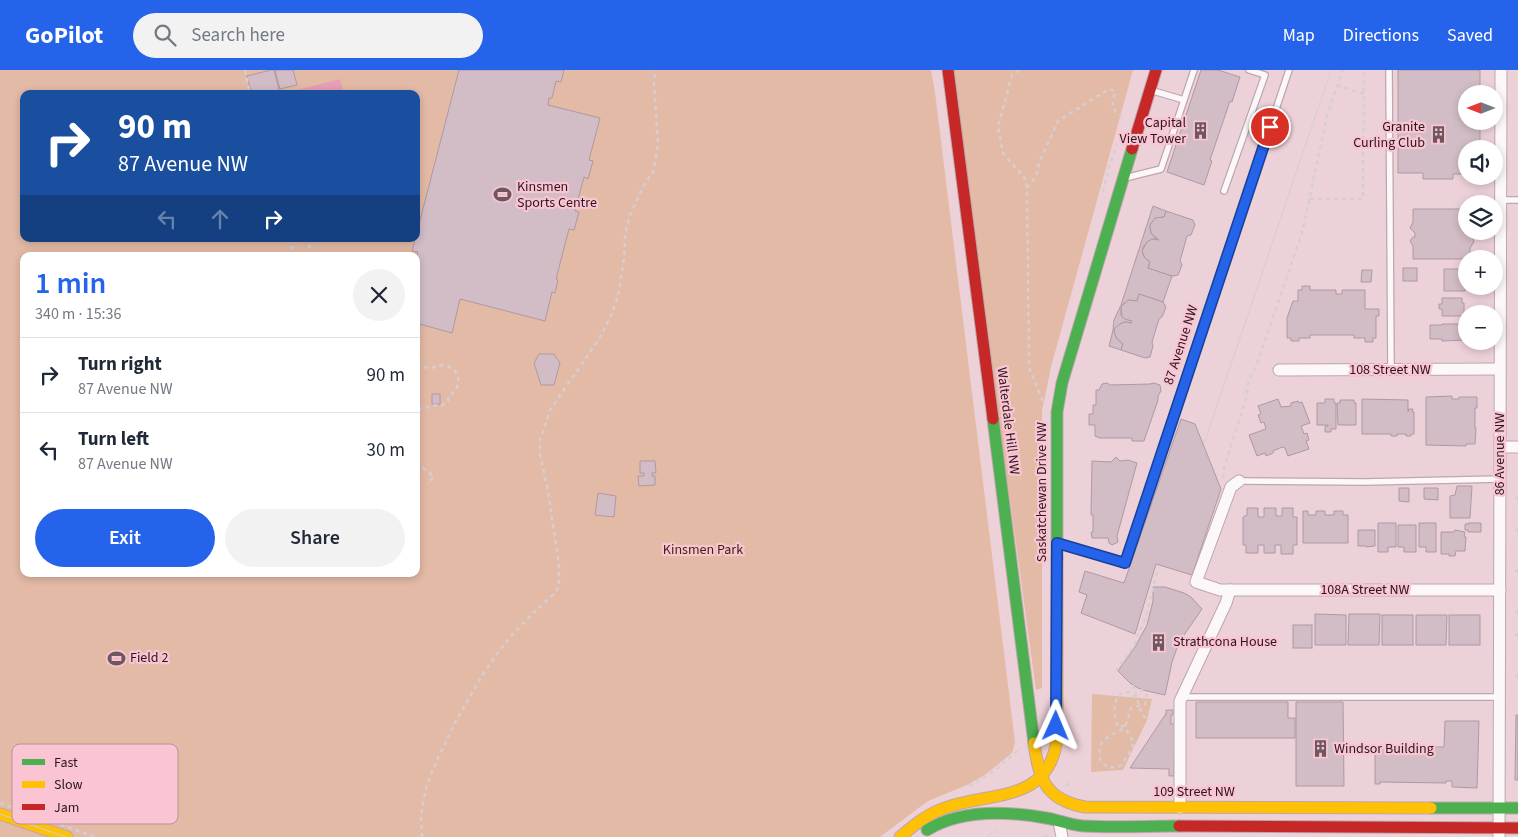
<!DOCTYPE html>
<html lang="en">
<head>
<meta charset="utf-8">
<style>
  body { margin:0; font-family:"Source Sans 3",sans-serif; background:#f2f2f3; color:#1f2937; height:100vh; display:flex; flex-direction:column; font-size:19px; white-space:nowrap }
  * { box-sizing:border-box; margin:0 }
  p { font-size:16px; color:#747a83 }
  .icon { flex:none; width:28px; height:28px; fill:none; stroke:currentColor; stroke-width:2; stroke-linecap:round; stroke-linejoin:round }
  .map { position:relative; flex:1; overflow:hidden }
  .side { position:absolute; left:20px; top:182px; width:400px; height:325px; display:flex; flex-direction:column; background:#fff; border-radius:10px; box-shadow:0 2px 8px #0003 }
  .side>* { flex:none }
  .top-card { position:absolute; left:20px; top:20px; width:400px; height:152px; border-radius:10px; box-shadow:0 2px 8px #0003; background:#1a4fa0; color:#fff; overflow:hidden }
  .needle { width:32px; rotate:270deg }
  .controls { position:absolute; left:1458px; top:15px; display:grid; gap:10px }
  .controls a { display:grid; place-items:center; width:45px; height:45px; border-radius:50%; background:#fff; box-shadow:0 2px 8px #0003; font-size:25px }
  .pin { position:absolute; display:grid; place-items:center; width:42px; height:42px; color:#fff; margin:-21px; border:2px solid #fff; border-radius:50%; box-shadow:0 1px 5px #0007 }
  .me { position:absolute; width:55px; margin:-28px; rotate:1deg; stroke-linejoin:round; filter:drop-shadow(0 0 4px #0008) }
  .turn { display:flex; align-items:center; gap:18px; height:105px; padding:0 15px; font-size:22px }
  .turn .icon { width:65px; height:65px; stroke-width:2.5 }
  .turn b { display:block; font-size:35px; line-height:42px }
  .lanes { display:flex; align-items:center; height:48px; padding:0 15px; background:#0003; justify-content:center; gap:25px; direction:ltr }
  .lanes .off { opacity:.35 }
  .round { display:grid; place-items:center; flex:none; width:52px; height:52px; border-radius:26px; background:#f2f2f3 }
  .overview { display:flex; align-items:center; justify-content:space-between; height:85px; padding:0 15px }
  h1 { font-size:30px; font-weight:600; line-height:38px; color:#2563eb }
  .action { display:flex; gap:10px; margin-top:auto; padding:10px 15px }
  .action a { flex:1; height:58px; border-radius:30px; background:#2563eb; color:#fff; font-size:20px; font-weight:600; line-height:58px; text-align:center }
  .action a+a { background:#f2f2f3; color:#1f2937 }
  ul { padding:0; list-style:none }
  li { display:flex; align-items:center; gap:15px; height:75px; padding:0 15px; border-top:1px solid #e0e1e3 }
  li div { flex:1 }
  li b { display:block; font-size:19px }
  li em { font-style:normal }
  header { display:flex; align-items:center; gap:30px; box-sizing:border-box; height:70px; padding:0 25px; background:#2563eb; color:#fff }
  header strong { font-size:24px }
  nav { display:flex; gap:28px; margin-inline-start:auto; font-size:18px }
  .search { width:350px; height:45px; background:#f2f2f3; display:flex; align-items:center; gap:12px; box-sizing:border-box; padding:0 18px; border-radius:28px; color:#747a83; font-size:19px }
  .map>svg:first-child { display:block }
</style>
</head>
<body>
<header>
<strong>GoPilot</strong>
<div class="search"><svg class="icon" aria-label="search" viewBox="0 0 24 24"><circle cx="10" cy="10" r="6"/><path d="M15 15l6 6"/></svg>Search here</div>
<nav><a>Map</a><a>Directions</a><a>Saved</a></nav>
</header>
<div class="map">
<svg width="1518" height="767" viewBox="0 0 1518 767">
  <rect width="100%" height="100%" fill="#edd1d9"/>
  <g fill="#e3baa6" fill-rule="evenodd">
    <path d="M0,0H931L935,22L1015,672L1012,683L986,704L967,715L928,731L880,767H0ZM24,24H416V169H24ZM24,186H416V504H24Z"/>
    <path d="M951,0H1133L1051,297L1042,341V618L1036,620Z"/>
    <path d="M1092,624L1152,629L1147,650L1123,700L1091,702Z"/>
  </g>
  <path fill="#e79fb5" d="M340,9L344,24H290L289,22Z"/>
  <g fill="#d2bdc6" stroke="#ae99a2">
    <path d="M271,0H274L280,24H252L247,6Z"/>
    <path d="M275,0H293L297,15L280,19Z"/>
    <path d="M459,0H564L561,12L556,11L552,28H549L548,35L600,48L589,90L593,91L588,109L584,107L575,141L579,142L574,160L569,159L556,209L558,210L555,223L552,222L545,251L460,229L452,263L416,253V189L418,182L412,181Z"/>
    <path d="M1201,0H1218L1240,7L1232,32L1230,31L1210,90L1212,91L1204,115L1167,102Z"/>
    <path d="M1398,0H1480V24H1466V51H1480V79H1466V104H1453V109H1423V103H1398Z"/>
    <path d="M1153,136L1166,141L1164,147L1157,148L1151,153L1150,158L1151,163L1154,167L1159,169H1152L1147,172L1143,177V185L1147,190L1150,192L1148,198L1172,206L1163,232L1139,224L1137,231L1130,230L1123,234L1121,239V245L1125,249L1132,251L1131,253L1125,252L1120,254L1114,260L1117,269L1123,274L1121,280L1109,276L1113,260L1114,250L1121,235Z"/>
    <path d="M1413,139H1466V161H1473L1468,165L1472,167L1474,172L1470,178V189H1413V176L1410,171L1413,167H1415V163L1410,158L1413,152Z"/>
    <path d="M1166,141L1193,150L1195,155L1191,165L1187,166L1180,191L1182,195L1178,205L1172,206L1148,198L1150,192L1145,188L1142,181L1147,172L1152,169L1159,170L1151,163L1150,155L1155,148L1164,147Z"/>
    <rect x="1403" y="198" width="14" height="13"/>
    <path d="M1444,199H1466L1465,221H1444Z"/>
    <path d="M1362,200H1372L1371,212H1361Z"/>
    <path d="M1302,216H1310V220H1336V224H1342V220H1365V239H1379V246H1376V268H1373V272H1365V268H1354V265H1310V268H1299V271H1291V268H1287V248L1293,231H1298V220H1302Z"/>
    <path d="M1139,224L1163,232L1166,237L1162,247L1159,249L1152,272L1153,276L1150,287L1145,288L1121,280L1123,274L1117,269L1114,262L1115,258L1120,254L1125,252L1131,253L1132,251L1125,249L1122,247L1121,237L1128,230L1137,231Z"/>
    <path d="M1442,228H1462V233H1464V246H1442V239H1439V234H1442Z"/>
    <path d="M1442,254H1466V270L1442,271V269H1430V255H1442Z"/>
    <path d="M539,284H554L560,293L554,315H541L534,293Z"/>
    <path d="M1107,313L1110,315L1150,314L1154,313L1160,315L1161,321L1158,326V330L1144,371H1132V368H1100L1095,366V355H1089V344H1093V335H1096V320H1099L1102,314Z"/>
    <rect x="432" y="324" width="8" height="10"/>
    <path d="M1452,326V329H1459V327H1477V338H1475V358H1476L1475,374H1466V376L1426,375V327Z"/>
    <path d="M1278,329L1281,337L1291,336V333L1298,331L1299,333L1302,332L1310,353L1301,356L1304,364L1307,363L1309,370L1306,371L1309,379L1288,386L1285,378L1282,377L1273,381V383L1266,386L1265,383L1257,386L1249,365L1266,359L1264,352L1261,353L1258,345L1261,344L1258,336Z"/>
    <path d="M1325,329H1334V333H1336V359H1331V362H1325V356H1328V355H1317V333H1325Z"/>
    <path d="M1362,329L1408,330V342L1409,339H1413L1412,342H1414V364H1411V366H1406V364H1397V366H1391V364H1362Z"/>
    <path d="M1340,330H1354V333H1356V355H1338L1337,333H1340Z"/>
    <path d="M1181,349L1195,354L1221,419L1192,505L1156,494L1135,564L1081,543L1087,525L1079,522L1085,501L1124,513Z"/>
    <path d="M1116,387L1120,391L1128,390L1137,393L1117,466L1118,472L1112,475L1109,473L1108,468H1092L1091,462H1093V445H1091L1092,391L1111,392Z"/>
    <path d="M640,391H655L656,403H652V406H655V415L639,416L638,406H644V403H640Z"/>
    <path d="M1457,416H1472L1470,448H1450V426L1455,425Z"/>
    <path d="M1399,418H1409V432L1399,431Z"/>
    <path d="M1424,418H1438V430L1424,429Z"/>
    <path d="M598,423L616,426L614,447L595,445Z"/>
    <path d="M1247,438H1258V447H1264V438H1276V446H1282V438H1293V447H1297V475H1293V484H1281V475H1275V483H1264V475H1258V483H1246V475H1243V447L1247,445Z"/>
    <path d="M1303,441H1308V445H1316V441H1325V445H1334V441H1343V445H1348V473H1303Z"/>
    <path d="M1378,453H1396V477H1388V482H1378Z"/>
    <path d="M1419,453H1436V482H1426V477H1419Z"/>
    <path d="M1468,453H1481V462H1468V460H1465V454H1468Z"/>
    <path d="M1398,455H1416V482H1404V477H1398Z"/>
    <path d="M1358,460H1375V476L1366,477V476H1358Z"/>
    <path d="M1455,460L1465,462L1464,467H1466L1465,481H1456L1455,486H1449V484H1441V462H1454Z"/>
    <path d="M1153,517H1165L1184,523L1191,527L1202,539L1184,565L1177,578L1172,592L1165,625L1147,621L1138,618L1130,613L1118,601L1135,577L1147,555L1153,531Z"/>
    <path d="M1315,544L1346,545V575H1315Z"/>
    <path d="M1349,544H1380L1379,575H1348Z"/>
    <rect x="1382" y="545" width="31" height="30"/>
    <path d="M1416,545H1447L1446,575H1416Z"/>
    <rect x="1449" y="545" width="31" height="30"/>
    <rect x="1293" y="555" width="19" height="23"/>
    <path d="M1196,632H1288V648H1295V668H1196Z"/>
    <path d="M1296,632H1343L1344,716H1296Z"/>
    <path d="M1166,640H1173V645H1171V654H1175L1174,706H1169V699L1130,698L1165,645H1166Z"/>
    <path d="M1516,645H1518V710H1515Z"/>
    <path d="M1445,651H1479L1477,718L1452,717V711H1446V713L1380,712V714H1375V677H1444Z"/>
  </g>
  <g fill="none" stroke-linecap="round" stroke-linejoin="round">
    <defs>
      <g id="lane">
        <path d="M1389,0L1391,300"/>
        <path d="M1150,20L1184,30"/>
        <path d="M1125,108L1161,99L1194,0"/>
        <path d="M1224,121L1265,5L1249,0"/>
        <path d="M1501,130H1518"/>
        <path d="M1239,411L1365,412L1500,409"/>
        <path d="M1059,474L1125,493L1289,0"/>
        <path d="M1182,627H1499"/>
      </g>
      <g id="street">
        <path d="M1279,300L1500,299"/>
        <path d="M1500,377H1518"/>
        <path d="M1239,411L1231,417L1196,512L1220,520H1500"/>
        <path d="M1180,738V631L1226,533L1230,520"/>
        <path d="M1059,752L1062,767"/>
        <path d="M1499,767L1501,0"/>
      </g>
      <g id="fast">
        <path d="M993,349L1034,673"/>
        <path d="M1057,489V342L1062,313L1132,79"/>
        <path d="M1431,738H1518"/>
        <path d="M927,760C961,739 1007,741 1046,748C1058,750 1071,755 1083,756C1115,758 1147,756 1179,756"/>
      </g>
      <g id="slow">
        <path d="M1034,673C1039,710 1046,730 1085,737L1431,738"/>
        <path d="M0,744L67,767"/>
        <path d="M900,767C913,756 926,745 942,739C987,721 1049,735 1057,669V489"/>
      </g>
      <g id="jam">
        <path d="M948,0L993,349"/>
        <path d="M1132,79L1156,0"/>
        <path d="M1179,756L1518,758"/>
      </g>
    </defs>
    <use href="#lane" stroke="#bda6ac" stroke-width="8"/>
    <use href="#street" stroke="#bda6ac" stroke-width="13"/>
    <use href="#fast" stroke="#bda6ac" stroke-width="13"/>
    <use href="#slow" stroke="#bda6ac" stroke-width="13"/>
    <use href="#jam" stroke="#bda6ac" stroke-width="13"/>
    <g stroke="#d6ced0" stroke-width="2.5" stroke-dasharray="4 4" stroke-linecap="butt">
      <path d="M245,0L250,24"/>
      <path d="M1019,0L1012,5L998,57L1003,83L1024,107L1027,118L1029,297L1043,332"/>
      <path d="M1337,15L1364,24"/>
      <path d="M1027,118L1036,107L1039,93L1058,51L1109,19L1115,21L1112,37L1125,50"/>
      <path d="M1103,122L1110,94L1117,74"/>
      <path d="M1310,129H1363L1364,0"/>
      <path d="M288,169L296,186"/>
      <path d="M308,186L311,169"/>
      <path d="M416,297C422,296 423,297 428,298C434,299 438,293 447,296C462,300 462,319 449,325L448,331L443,335L430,336L424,339L416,337"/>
      <path d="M416,393L434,406L428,414"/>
      <path d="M1223,408L1224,398L1246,329L1248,314L1258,291L1302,163L1327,46L1343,0"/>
      <path d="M1515,428H1518"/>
      <path d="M1515,460H1518"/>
      <path d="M1515,501H1518"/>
      <path d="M1515,542H1518"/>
      <path d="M1515,565H1518"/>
      <path d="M1116,601L1133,577L1146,546L1157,502"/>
      <path d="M1515,606H1518"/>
      <path d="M1133,615L1142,645L1149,650"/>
      <path d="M1136,628L1129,622L1120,624C1112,634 1114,646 1118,657L1124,656L1134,673L1129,684L1120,696L1108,698L1100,689C1100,685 1099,680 1100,677C1104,663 1121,665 1126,654C1129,649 1129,643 1131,638L1145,634L1147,626L1141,619"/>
      <path d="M969,716L994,701L1021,678"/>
      <path d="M1066,716L1071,711"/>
      <path d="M71,755L81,721"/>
      <path d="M422,767L421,748L422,738L427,715L437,690L456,651L480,609L496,585L512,565L531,545L554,524L559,516V495L548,421L540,384V370L550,340L599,269L609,250L618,227L624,189L625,165L630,145L644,115L653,102L658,75L654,13L655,0"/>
      <path d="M1044,767L1048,765L1049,766"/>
    </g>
    <use href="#lane" stroke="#fcf8f9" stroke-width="5.5"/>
    <use href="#street" stroke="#fcf8f9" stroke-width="11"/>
    <use href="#fast" stroke="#4caf50" stroke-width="11"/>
    <use href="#slow" stroke="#ffc107" stroke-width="11"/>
    <use href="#jam" stroke="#c62828" stroke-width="11"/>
    <g stroke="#d5cdcf" stroke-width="1">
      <path d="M1204,374L1331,0"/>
      <path d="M0,744L66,767"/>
      <path d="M987,767L997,759"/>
    </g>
    <path stroke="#d6ced0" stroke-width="2.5" stroke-dasharray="4 4" stroke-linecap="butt" d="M0,733L96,767"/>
  </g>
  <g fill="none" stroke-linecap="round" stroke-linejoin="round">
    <defs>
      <path id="route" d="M1056,656L1057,473L1125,493L1270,57"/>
    </defs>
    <use href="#route" stroke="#184099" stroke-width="12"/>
    <use href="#route" stroke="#2563eb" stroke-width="9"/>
  </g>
  <defs>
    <symbol id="building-bare" viewBox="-9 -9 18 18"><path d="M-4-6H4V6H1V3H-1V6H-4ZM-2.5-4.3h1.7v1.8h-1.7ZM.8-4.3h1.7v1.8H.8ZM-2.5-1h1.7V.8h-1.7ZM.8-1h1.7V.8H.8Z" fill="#6e585f" stroke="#fac4d3" stroke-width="2.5" paint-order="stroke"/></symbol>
    <symbol id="stadium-bare" viewBox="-9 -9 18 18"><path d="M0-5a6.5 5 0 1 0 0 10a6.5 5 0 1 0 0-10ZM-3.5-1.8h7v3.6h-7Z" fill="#6e585f" stroke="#fac4d3" stroke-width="2.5" paint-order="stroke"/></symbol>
  </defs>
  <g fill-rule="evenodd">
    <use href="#building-bare" x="1188" y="48" width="25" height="25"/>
    <use href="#building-bare" x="1426" y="52" width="25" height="25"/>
    <use href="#stadium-bare" x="490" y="112" width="25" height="25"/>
    <use href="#building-bare" x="1146" y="560" width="25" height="25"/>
    <use href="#stadium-bare" x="104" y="576" width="25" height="25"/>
    <use href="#building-bare" x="1308" y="666" width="25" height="25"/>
  </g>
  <g text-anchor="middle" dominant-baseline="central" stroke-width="4.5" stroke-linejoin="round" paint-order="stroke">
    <g font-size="14" fill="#2a171d" stroke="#fac4d3" text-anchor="start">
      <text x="1186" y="53" text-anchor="end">Capital<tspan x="1186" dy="16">View Tower</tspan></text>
      <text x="1425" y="57" text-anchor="end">Granite<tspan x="1425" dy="16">Curling Club</tspan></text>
      <text x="517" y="117">Kinsmen<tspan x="517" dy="16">Sports Centre</tspan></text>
      <text x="1173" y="572">Strathcona House</text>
      <text x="130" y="588">Field 2</text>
      <text x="1334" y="679">Windsor Building</text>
    </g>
    <g font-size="14" fill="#2a171d" stroke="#fac4d3">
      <text transform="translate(1181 275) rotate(-72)">87 Avenue NW</text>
      <text x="1390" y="300">108 Street NW</text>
      <text transform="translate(1008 351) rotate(83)">Walterdale Hill NW</text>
      <text transform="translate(1500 384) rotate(-90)">86 Avenue NW</text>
      <text transform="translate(1042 422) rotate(-90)">Saskatchewan Drive NW</text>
      <text x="1365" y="520">108A Street NW</text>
      <text x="1194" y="722">109 Street NW</text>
    </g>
    <g font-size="14" fill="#41250a" stroke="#fac4d3">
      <text x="703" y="480">Kinsmen Park</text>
    </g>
  </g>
  <rect x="12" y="674" width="166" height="80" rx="8" fill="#fac4d3" stroke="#bc909c" stroke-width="1"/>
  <rect x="22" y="689" width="23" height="6" fill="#4caf50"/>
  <rect x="22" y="711" width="23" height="7" fill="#ffc107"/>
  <rect x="22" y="734" width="23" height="6" fill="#c62828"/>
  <g font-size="14" fill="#2a171d">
    <text x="54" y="697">Fast</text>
    <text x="54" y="719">Slow</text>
    <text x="54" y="742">Jam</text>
  </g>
</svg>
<div class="controls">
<a><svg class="needle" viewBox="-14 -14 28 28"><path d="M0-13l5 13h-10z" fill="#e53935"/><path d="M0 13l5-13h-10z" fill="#747a83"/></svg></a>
<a><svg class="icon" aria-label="sound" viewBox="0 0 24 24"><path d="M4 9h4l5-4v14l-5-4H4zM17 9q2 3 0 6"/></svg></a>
<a><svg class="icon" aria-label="layers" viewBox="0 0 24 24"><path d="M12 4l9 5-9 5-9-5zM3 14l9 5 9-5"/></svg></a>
<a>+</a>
<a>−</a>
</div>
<div class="pin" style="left:1270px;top:57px;background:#d93025"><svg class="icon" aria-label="arrive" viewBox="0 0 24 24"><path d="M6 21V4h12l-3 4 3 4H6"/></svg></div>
<svg class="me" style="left:1056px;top:656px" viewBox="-20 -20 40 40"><path d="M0-17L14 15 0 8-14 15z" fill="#2563eb" stroke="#fff" stroke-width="4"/></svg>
<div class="top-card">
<div class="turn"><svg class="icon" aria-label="right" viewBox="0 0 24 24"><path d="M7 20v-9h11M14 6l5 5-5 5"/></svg><div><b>90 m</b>87 Avenue NW</div></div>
<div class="lanes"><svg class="icon off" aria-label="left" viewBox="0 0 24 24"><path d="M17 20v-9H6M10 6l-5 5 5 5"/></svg><svg class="icon off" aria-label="ahead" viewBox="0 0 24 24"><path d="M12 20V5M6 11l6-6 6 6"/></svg><svg class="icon" aria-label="right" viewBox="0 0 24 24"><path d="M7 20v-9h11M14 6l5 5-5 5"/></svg></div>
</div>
<section class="side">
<div class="overview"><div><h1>1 min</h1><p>340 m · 15:36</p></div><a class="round"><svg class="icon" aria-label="close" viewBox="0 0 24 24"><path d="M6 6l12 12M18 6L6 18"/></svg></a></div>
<ul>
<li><svg class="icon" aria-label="right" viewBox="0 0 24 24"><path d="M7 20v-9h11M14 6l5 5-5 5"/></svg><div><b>Turn right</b><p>87 Avenue NW</p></div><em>90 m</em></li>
<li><svg class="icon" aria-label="left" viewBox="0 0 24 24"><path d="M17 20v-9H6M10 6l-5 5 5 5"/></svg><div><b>Turn left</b><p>87 Avenue NW</p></div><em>30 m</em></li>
</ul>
<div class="action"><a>Exit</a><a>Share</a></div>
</section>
</div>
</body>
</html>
